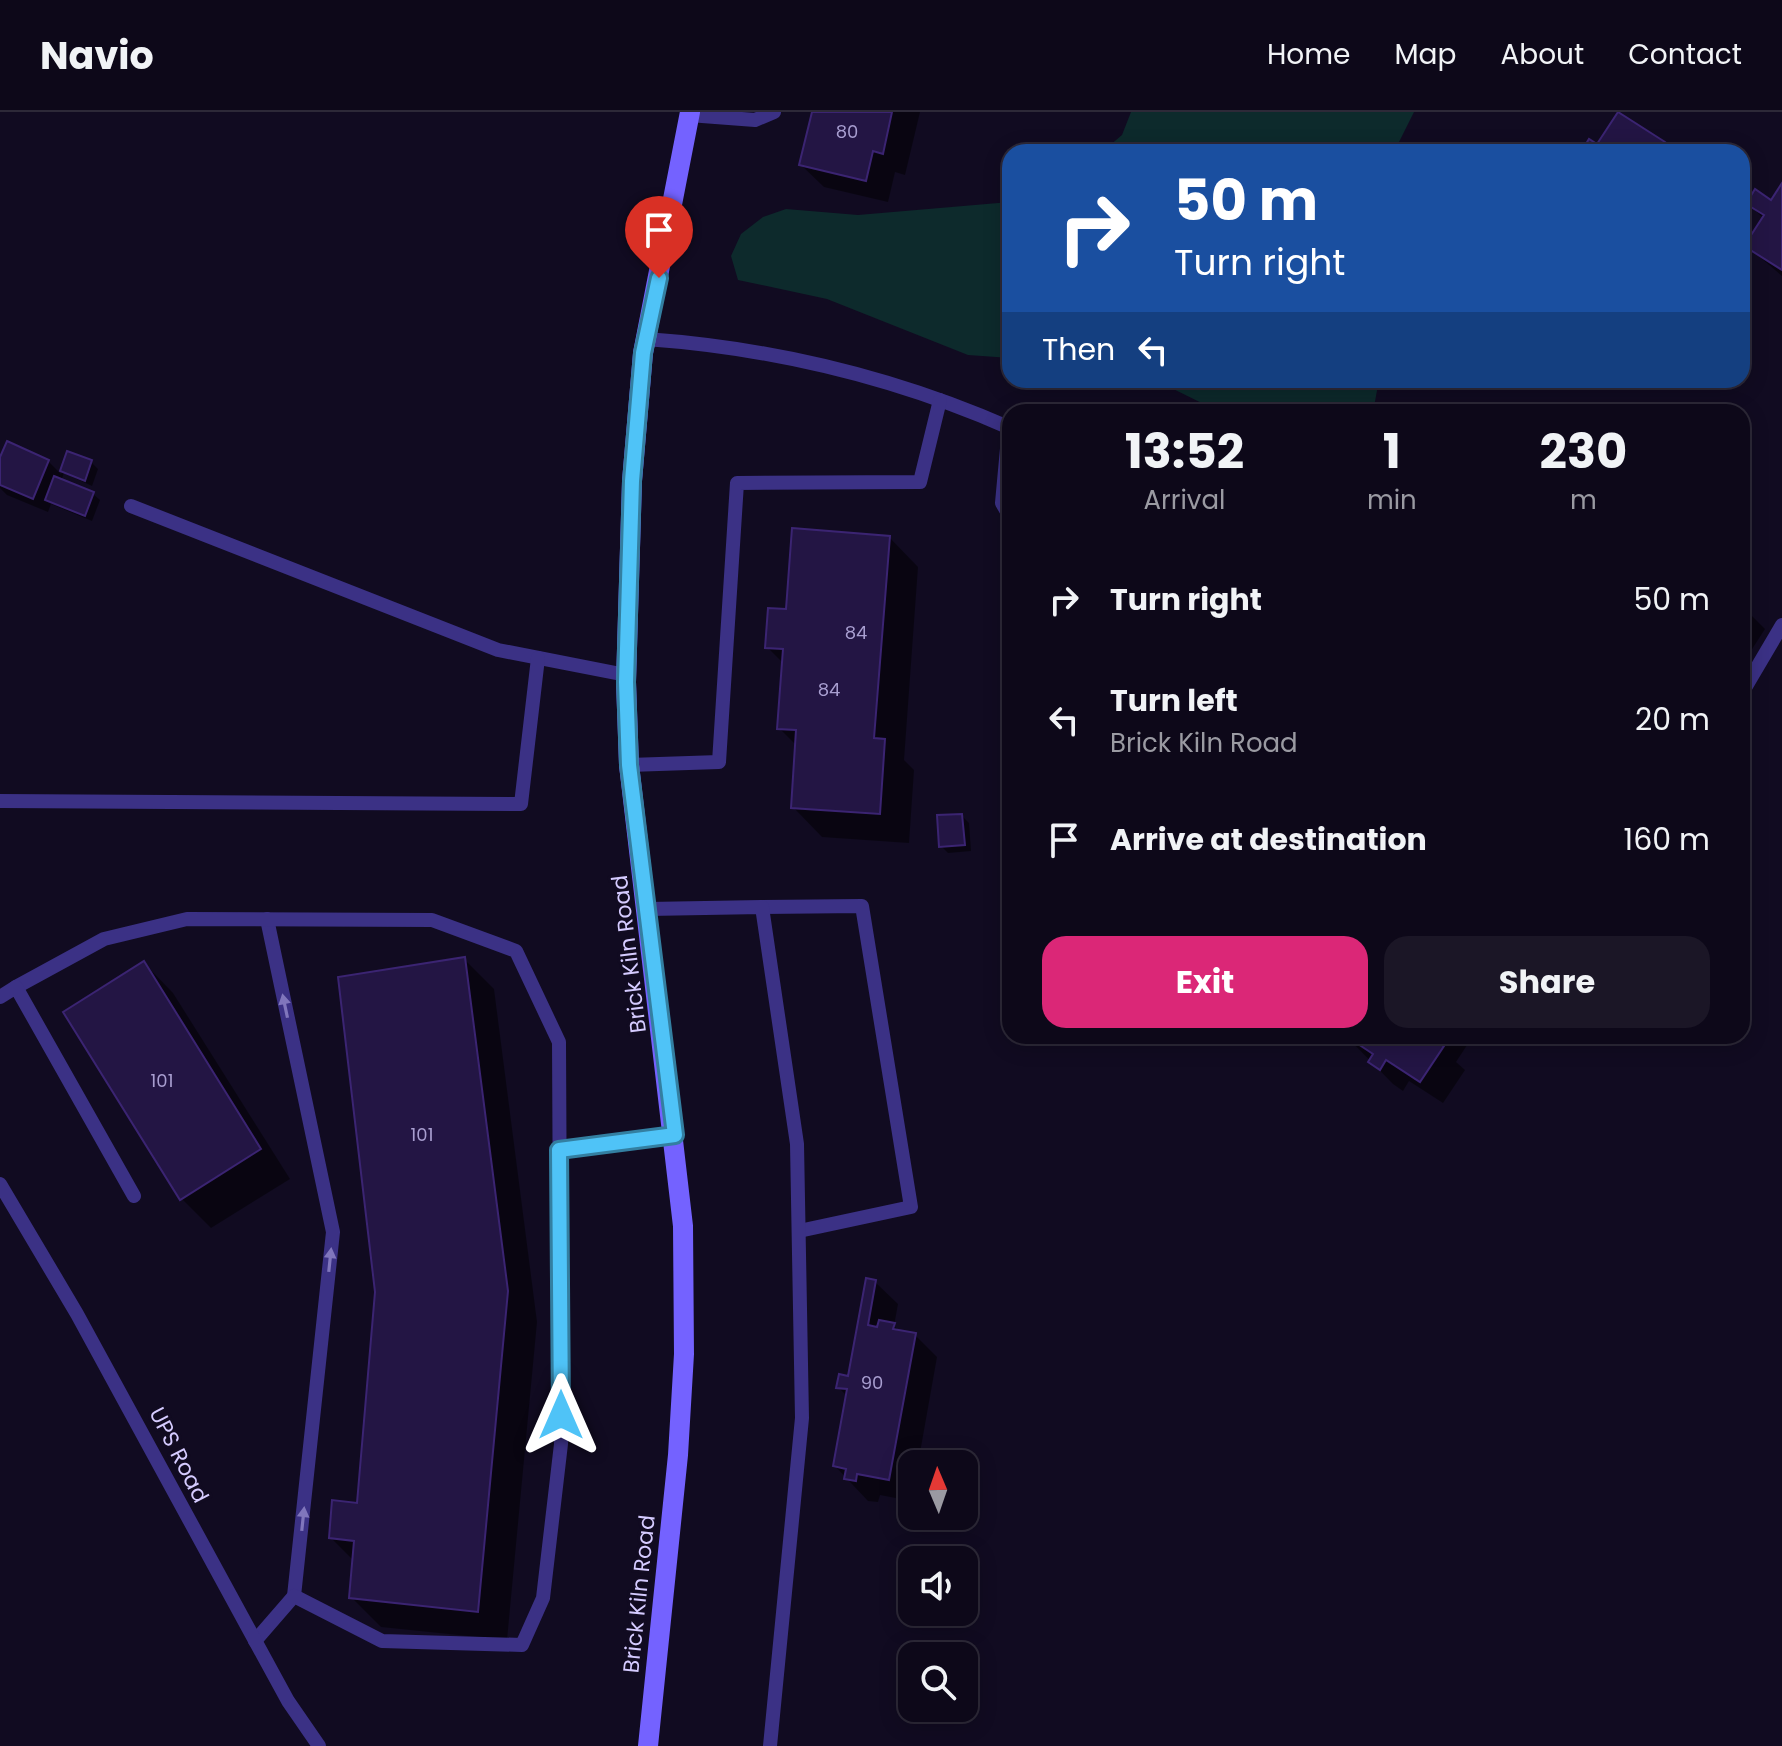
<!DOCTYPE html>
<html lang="en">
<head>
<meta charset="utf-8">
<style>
  body { margin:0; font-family:Poppins,sans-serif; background:#1b1626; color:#f1f3f6; height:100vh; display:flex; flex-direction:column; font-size:30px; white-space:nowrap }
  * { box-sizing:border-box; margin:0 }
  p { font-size:26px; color:#9a9aa2 }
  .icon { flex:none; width:44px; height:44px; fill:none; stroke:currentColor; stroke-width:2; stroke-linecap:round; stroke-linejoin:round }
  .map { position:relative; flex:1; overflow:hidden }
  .panel { position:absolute; left:1002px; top:292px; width:748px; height:640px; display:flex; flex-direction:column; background:#0d0819; border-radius:24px; box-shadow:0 4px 20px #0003,0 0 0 2px #2d2938 }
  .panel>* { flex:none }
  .banner { position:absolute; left:1002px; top:32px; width:748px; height:244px; border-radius:24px; box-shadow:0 4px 20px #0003,0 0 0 2px #2d2938; background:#1a4fa0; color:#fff; overflow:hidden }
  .needle { width:52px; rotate:358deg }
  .buttons { position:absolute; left:898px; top:1338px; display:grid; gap:16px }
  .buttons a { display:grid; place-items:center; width:80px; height:80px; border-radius:16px; background:#0d0819; box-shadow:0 4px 20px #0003,0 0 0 2px #2d2938; font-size:40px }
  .pin { position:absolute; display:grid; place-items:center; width:68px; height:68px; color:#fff; margin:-82px -34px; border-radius:50% 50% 50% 0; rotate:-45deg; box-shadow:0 0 8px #0007 }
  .pin .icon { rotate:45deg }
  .me { position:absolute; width:88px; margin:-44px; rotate:0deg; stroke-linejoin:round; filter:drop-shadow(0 0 6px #0008) }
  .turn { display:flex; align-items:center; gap:28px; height:168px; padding:0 40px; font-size:36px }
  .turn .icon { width:104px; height:104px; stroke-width:2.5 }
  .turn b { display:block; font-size:56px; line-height:68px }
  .then { display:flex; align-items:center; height:76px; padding:0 40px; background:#0003; gap:16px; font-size:30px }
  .eta { display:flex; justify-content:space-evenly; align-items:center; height:136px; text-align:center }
  .eta b { font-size:48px; font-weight:700; line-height:56px }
  .primary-button { display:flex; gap:16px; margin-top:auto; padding:16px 40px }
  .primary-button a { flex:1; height:92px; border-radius:24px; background:#db2777; color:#fff; font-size:32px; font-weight:700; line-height:92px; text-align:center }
  .primary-button a+a { background:#1b1626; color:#f1f3f6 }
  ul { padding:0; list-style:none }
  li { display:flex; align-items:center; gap:24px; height:120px; padding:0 40px }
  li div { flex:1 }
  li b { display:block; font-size:30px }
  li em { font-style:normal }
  header { display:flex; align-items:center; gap:48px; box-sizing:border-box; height:112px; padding:0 40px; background:#0d0819; border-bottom:2px solid #2d2938 }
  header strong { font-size:38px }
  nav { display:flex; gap:44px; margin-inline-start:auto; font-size:28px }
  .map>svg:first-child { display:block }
</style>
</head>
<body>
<header>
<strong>Navio</strong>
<nav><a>Home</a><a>Map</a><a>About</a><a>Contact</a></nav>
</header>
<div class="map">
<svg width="1782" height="1634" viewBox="0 0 1782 1634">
  <rect width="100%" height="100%" fill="#110b21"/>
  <g fill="#0d2a2c">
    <path d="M1131,0H1414L1394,40H1102L1122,23Z"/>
    <path d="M1010,90V246L968,243L827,187L738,168L731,144L741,122L763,105L786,97L858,103Z"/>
    <path d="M1155,268H1379L1373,300H1220Z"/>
  </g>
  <g fill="#0007">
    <path d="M814,0H920L905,63L895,60L888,90L824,75L801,53Z"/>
    <path d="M1782,75V164L1747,134L1764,107L1750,93L1742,106V82L1750,90L1772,91Z"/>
    <path d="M68,342L91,350L98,357L92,374L64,361L61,369L93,382L100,388L92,409L51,392L48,400L7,383L0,376V350L48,349L61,362Z"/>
    <path d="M889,425L918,455L904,648L914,658L909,731L822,725L793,695L797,634L779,616L784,552L767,535L788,499Z"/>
    <path d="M1742,494L1765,517L1745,548L1750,553L1744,563Z"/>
    <path d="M962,704L969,711L971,739L948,741L941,734Z"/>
    <path d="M464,847L494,877L537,1210L507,1528L381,1515L351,1485L354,1449L331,1426L359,1393Z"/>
    <path d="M144,851L173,881L290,1067L211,1116L181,1086Z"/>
    <path d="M1346,924H1473L1456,950L1465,958L1443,991L1409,969L1403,979L1393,972Z"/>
    <path d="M875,1170L898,1192L894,1214L901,1220L915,1223L937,1245L918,1352H912L911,1389L880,1383L878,1390L868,1389L835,1354L847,1284L838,1275L850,1266Z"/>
  </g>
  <g fill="#231544" stroke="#3b2472" stroke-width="2">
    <path d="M812,0H892L883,42L873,39L866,69L799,53Z"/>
    <path d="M1618,0L1665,30L1662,35L1669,39L1673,33L1681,38L1680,40H1581L1589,27L1597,32Z"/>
    <path d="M1782,71V158L1744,134L1764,103L1746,92L1755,77L1771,88Z"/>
    <path d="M7,329L49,348L33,387L0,373V345Z"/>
    <path d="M67,339L92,348L85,369L60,359Z"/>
    <path d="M54,364L94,380L85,404L45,388Z"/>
    <path d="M792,416L890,424L874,626L885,627L880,702L791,696L796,618L777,617L783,537L765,536L768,496L786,497Z"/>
    <path d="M962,702L965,733L939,735L937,703Z"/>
    <path d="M465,845L508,1179L478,1500L349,1486L354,1429L329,1426L332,1388L357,1391L375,1180L338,865Z"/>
    <path d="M144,849L261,1037L180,1088L63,900Z"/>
    <path d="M1346,924H1436L1433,928L1444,934L1420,970L1386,948L1380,958L1368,950L1373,942Z"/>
    <path d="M866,1166L876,1168L868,1213L877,1215L879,1208L895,1211L893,1217L916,1221L889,1368L857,1362L856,1369L844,1367L846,1357L833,1354L847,1277L836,1276L839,1262L848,1264Z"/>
  </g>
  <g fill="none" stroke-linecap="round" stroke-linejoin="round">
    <g stroke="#3b3185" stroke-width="14">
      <path d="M689,3L755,8L774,0"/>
      <path d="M646,227C772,236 894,265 1010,316"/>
      <path d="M1009,315L1002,391L1010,405"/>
      <path d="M131,394L498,538L626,563"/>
      <path d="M1742,581L1782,513"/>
      <path d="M629,653L719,650L737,371L920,370L940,288"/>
      <path d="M0,689L521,692L538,546"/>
      <path d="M762,795L862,794L911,1095L799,1119"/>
      <path d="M648,797L762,795L797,1032L802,1306L770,1634"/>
      <path d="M267,807L333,1120L294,1484"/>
      <path d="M16,875L104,827L187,807L432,808L516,839L559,930L561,1332L543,1486L522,1533L382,1529L294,1484L255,1529"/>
      <path d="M0,885L16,875L134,1084"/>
      <path d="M559,1038L675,1023"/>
      <path d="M0,1072L77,1202L288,1589L319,1634"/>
    </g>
    <path stroke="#7462ff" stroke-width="20" d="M648,1634L678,1343L684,1242L683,1114L629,653L626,570L632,369L643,241L690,0"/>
  </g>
  <defs><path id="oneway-solid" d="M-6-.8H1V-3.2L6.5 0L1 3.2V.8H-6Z" transform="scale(2)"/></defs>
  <g fill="#8076bc">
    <use href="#oneway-solid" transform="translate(285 894) rotate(-102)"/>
    <use href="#oneway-solid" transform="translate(330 1148) rotate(-84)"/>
    <use href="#oneway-solid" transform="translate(303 1407) rotate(-84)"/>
  </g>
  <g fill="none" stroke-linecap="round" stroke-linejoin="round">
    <defs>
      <path id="route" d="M561,1303L559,1038L675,1023L629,653L626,570L632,369L643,241L659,166"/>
    </defs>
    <use href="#route" stroke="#337fa1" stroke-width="20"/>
    <use href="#route" stroke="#4fc3f7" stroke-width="14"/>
  </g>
  <g text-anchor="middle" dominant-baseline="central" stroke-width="6" stroke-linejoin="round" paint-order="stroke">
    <g font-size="18" fill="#a89ed0">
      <text x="847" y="19">80</text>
      <text x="856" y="520">84</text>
      <text x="829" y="577">84</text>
      <text x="162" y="968">101</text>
      <text x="422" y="1022">101</text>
      <text x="872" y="1270">90</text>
    </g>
    <g font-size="22" fill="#d5cbff" stroke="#110b21">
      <text transform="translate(629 842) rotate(-97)">Brick Kiln Road</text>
      <text transform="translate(179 1343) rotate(63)">UPS Road</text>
      <text transform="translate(639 1482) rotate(-84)">Brick Kiln Road</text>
    </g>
  </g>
</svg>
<div class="buttons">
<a><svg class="needle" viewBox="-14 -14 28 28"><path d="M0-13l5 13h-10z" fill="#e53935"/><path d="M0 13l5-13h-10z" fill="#9a9aa2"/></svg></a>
<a><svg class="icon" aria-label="sound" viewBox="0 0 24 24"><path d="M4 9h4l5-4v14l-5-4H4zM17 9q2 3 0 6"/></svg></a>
<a><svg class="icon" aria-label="search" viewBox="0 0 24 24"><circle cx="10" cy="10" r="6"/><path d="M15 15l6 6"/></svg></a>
</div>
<div class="pin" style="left:659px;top:166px;background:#d93025"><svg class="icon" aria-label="arrive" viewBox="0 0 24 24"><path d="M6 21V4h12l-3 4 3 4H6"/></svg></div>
<svg class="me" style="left:561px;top:1303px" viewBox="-20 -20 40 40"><path d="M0-17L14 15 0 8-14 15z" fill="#4fc3f7" stroke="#fff" stroke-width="4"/></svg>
<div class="banner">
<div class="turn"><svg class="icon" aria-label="right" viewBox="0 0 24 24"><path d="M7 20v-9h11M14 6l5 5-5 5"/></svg><div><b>50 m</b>Turn right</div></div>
<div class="then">Then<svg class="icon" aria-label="left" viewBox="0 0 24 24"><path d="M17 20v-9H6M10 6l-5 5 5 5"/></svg></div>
</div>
<section class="panel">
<div class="eta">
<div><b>13:52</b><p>Arrival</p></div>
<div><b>1</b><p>min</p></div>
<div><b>230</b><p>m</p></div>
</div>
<ul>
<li><svg class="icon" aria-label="right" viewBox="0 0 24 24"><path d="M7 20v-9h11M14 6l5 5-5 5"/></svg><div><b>Turn right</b></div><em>50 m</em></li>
<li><svg class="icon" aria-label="left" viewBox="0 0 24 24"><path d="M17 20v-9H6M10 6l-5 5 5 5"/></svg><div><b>Turn left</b><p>Brick Kiln Road</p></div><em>20 m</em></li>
<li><svg class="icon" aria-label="arrive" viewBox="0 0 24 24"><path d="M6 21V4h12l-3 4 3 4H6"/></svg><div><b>Arrive at destination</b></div><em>160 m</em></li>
</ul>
<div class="primary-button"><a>Exit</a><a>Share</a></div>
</section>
</div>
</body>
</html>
